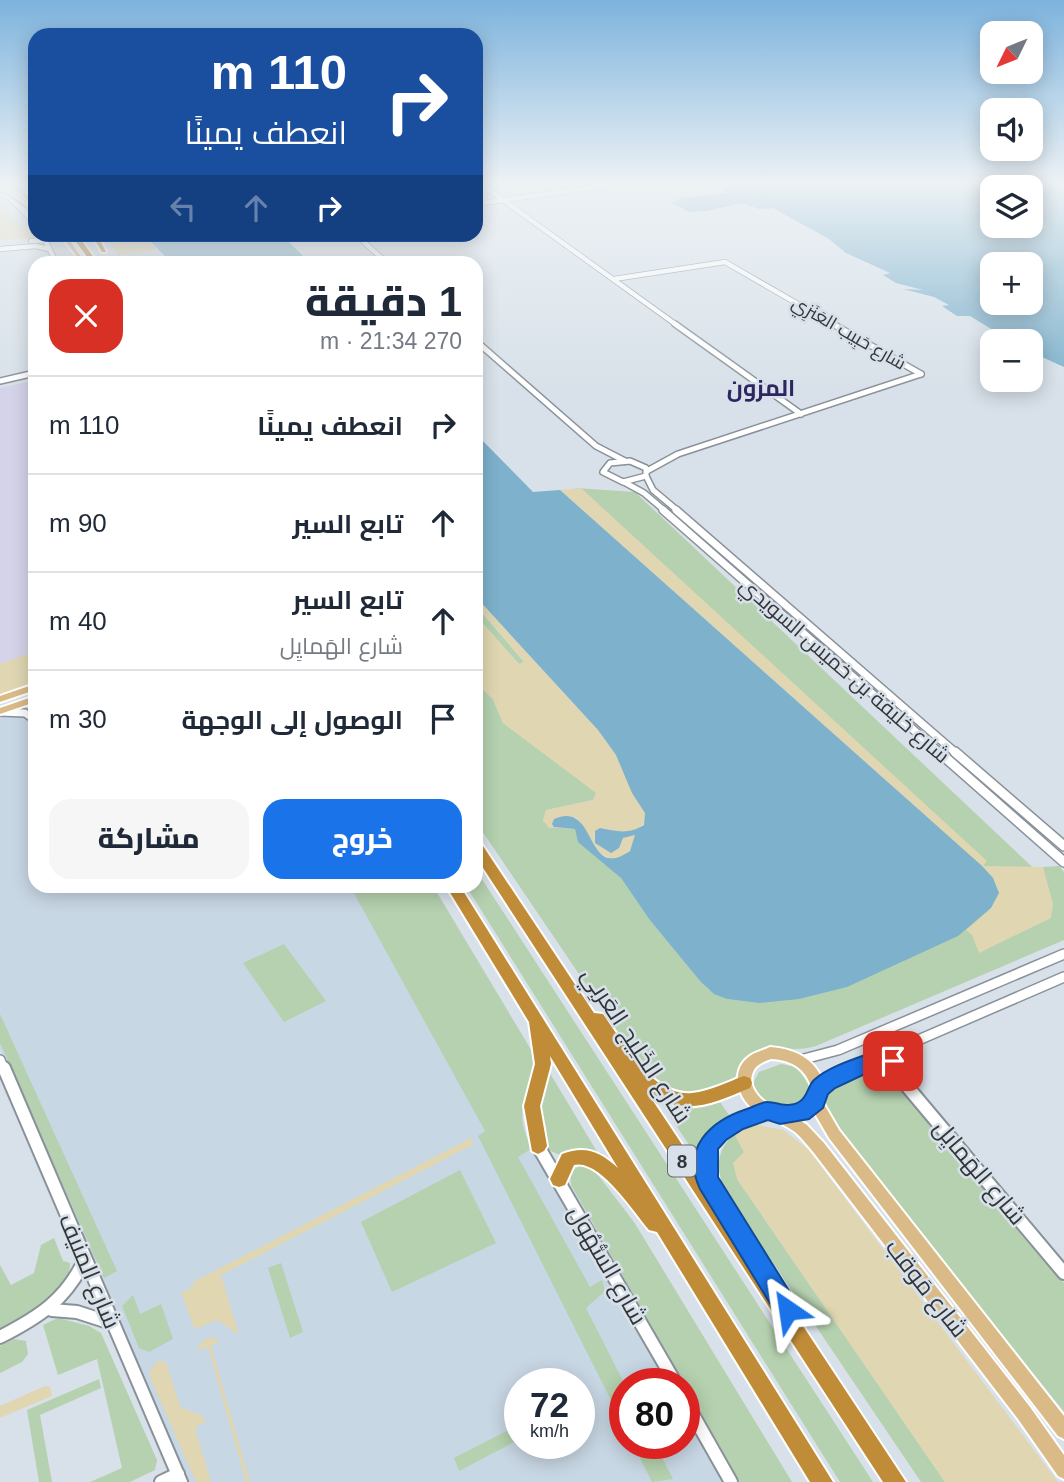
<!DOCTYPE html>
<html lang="ar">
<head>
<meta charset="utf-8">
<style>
  body { margin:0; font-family:Arial,Cairo,sans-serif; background:#f6f6f7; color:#1f2937; direction:rtl; height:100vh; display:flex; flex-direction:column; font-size:26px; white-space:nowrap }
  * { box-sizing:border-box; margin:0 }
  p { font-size:23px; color:#747a83 }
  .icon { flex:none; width:38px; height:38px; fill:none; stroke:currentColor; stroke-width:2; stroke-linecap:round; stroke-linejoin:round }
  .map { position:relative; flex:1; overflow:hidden; direction:ltr }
  .drawer { position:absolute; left:28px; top:256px; width:455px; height:637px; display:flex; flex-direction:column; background:#fff; border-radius:21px; box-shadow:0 4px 18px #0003; direction:rtl }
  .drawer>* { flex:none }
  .guide { position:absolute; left:28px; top:28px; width:455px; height:214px; border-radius:21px; box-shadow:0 4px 18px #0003; direction:rtl; background:#1a4fa0; color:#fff; overflow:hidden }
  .needle { width:46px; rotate:227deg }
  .buttons { position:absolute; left:980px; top:21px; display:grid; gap:14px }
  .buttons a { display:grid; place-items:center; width:63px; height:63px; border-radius:14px; background:#fff; box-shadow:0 4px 18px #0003; font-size:35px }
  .speed { position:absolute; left:504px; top:1368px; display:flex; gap:14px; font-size:35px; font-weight:700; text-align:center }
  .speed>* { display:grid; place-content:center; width:91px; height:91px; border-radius:50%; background:#fff; box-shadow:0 4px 18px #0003; line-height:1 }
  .speed small { font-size:18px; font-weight:400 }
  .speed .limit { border:10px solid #d22; background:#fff; color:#111 }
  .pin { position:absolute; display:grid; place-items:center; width:60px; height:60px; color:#fff; margin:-30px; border-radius:14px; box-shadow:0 4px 10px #0006 }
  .me { position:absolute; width:77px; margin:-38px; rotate:328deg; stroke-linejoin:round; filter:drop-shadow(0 0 5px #0008) }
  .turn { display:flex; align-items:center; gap:24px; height:147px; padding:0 21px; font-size:32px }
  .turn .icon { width:91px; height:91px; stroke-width:2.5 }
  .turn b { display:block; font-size:49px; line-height:60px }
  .lanes { display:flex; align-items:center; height:66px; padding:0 21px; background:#0003; justify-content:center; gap:35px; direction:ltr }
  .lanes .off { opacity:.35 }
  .round { display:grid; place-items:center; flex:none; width:74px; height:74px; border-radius:21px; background:#f6f6f7 }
  .headline { display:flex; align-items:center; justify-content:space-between; height:119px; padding:0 21px }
  h1 { font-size:42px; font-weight:800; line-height:52px }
  .primary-button { display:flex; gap:14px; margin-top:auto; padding:14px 21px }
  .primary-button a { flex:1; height:80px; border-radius:21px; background:#1a73e8; color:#fff; font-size:28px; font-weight:800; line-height:80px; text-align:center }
  .primary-button a+a { background:#f6f6f7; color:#1f2937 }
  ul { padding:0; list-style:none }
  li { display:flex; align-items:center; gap:21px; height:98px; padding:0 21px; border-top:2px solid #e0e1e3 }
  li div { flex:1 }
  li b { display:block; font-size:26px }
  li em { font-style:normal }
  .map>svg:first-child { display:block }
</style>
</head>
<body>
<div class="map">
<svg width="1064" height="1482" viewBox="0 0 1064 1482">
  <rect width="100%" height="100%" fill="#d8e1e9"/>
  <path fill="#c8d7e4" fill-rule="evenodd" d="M35,702V886H396L520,1100L528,1148L565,1180L681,1384H625V1444H684V1390L737,1482H189L0,1049V714ZM520,1384H579V1444H520Z"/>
  <path fill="#d5d3e9" d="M35,380V652L0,664V388Z"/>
  <g fill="#b5d1af">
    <path d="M575,488L635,492L1045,879L1043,867L1059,866L1064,872V940L816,1046C795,1053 773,1044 753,1054C742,1059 740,1070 734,1079C722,1097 682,1100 664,1091C658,1088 653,1081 648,1076L476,822V683L493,699L503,723L597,793L593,800L547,810L543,820L549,827L575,829L577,836L621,878L649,919L708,989L727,999L759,1003L1014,900Z"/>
    <path d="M478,608L524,662L519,664L479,619L476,622Z"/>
    <path d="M476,870L873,1482H840L466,886H476Z"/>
    <path d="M350,886H433L533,1053C536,1078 522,1093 522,1117C522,1127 528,1140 531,1149L518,1157L590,1287L602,1280L605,1291L586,1308L625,1385V1428L478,1136L485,1131Z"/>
    <path d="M284,944L326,1001L284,1022L243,963Z"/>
    <path d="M0,1014L117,1271L104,1278L0,1043Z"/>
    <path d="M781,1064L797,1067L809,1085C807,1101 790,1106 776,1106L757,1095L753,1083L759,1072Z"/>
    <path d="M548,1070L602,1160C588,1158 571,1159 558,1154C523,1143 541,1093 548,1070Z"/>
    <path d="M872,1071L882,1072L893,1080L1064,1283V1412L831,1119L826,1102L830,1089Z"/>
    <path d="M720,1102L731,1118L708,1134L697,1157L662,1104L688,1109Z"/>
    <path d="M734,1133L744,1152L737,1179L945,1482H921L726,1193C715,1168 716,1153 734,1133Z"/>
    <path d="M581,1165L594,1170L634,1222L792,1482H740L571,1185L570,1172Z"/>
    <path d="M460,1170L496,1243L392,1292L361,1222Z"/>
    <path d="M54,1238L63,1261L70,1263C70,1300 28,1316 0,1331V1265L11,1285L34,1273L41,1245Z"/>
    <path d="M281,1263L303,1332L290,1338L268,1268Z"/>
    <path d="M133,1295L140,1314L161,1304L173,1339L149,1352L139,1348L122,1306Z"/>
    <path d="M58,1318L89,1326L101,1333L157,1460L155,1470L130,1482H90L122,1468L97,1359L58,1375L43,1325Z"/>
    <path d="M14,1339L26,1341L28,1354L22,1362L0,1373V1346Z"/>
    <path d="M99,1379L101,1388L40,1415L52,1482H39L27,1410Z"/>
    <path d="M520,1424V1439L459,1471L454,1458Z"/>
    <path d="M633,1444H655L673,1479L652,1482Z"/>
  </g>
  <g fill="#e0d6b1">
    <path d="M0,202L18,223L34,234V239L0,240Z"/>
    <path d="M104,235H144L157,250L119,255Z"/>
    <path d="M581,488L987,861L983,866L1043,867L1053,904L1051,918L979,953L972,935L966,930L991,908L993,878L982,866L560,490Z"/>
    <path d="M476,597L598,730L616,755L645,813V821C634,838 616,830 600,828L594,835L595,843H621L622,838L635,835C633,849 628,854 616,859C592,856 589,833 576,817L552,824L554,827L549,828L543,820L546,810L593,800L596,793L503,723L493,699L476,683L478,618L519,664L524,662L479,608L476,611Z"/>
    <path d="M35,652V685L0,697V664Z"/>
    <path d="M752,1124L783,1130L808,1149L1058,1482H945L737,1179L733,1163L744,1152L734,1133Z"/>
    <path d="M471,1138L474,1144L221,1275L239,1335L218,1320L195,1329L181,1293L194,1286L193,1282Z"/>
    <path d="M212,1337L220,1342L211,1346L250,1482H246L208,1347L197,1352L202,1341Z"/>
    <path d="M158,1361L166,1362L180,1407L203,1416L205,1422L195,1428L211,1482H196L150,1377V1370Z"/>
    <path d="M45,1386L50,1387L52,1396L0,1418V1406Z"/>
  </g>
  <g fill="#7db1cc" fill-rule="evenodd">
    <path d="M712,182H1064V367L1031,352V341H1011L970,316H957L942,306L949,305L934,297L903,289L923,290L896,283L883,275L890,273L846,253L829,239L773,208L759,209L742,203L707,211L689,212L672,203L681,198L727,193ZM992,187H1031V226H992ZM992,264H1031V303H992Z"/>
    <path d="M144,235H299L284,237L309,262H171Z"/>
    <path d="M476,434L533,492L560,490L982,866L993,878L999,893L991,908L958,936L847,987L799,999L759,1003L727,999L714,994L701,982L649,919L621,878L578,842L575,829L554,827L552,824L554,819C598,799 584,883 630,851L635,835L623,838L619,848L611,853L595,843V831L600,828C617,831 627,835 644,825L645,813L632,793L616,755L598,730L476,597Z"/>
  </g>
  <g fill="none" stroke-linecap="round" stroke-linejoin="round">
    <defs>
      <g id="minor-far4">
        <path d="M478,182L678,326"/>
        <path d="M9,197L35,223"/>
        <path d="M476,204L631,182"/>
        <path d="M42,234L56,262"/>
        <path d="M355,234L386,262"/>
        <path d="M31,241L47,240"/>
        <path d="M0,249L36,246L49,249"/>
        <path d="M614,279L725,262L836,326"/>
      </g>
      <g id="minor-far3">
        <path d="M675,324L801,414"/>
        <path d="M833,324L921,374"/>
        <path d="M476,341L596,446L625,461"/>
        <path d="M0,381L35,373"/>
        <path d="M630,461L646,468V476L623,482L603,472L610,463Z"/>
        <path d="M647,471L678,454L921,374"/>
        <path d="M646,476L653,490L678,511"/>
        <path d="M624,482L644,493L665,511"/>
      </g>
      <g id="minor-far2">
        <path d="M663,510L941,754"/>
        <path d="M676,510L957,754"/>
        <path d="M0,712L25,713L35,720"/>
      </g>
      <g id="minor-far1">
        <path d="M939,752L1064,862"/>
        <path d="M955,752L1064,846"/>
        <path d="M0,1060L4,1070"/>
        <path d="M800,1060L838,1050L1064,954"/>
        <path d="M868,1063L889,1070"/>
        <path d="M849,1070L1064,977"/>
      </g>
      <g id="minor">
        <path d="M4,1068L181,1482"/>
        <path d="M884,1068L895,1072L1064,1273"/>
        <path d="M819,1090L838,1075L853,1068"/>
        <path d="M538,1146L676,1384"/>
        <path d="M52,1310L77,1312L111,1323"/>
        <path d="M0,1337C39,1317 66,1300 85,1259"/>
        <path d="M684,1399L731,1482"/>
        <path d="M161,1482L178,1474"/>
      </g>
      <g id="major">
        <path d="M10,182H15L35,204V209Z"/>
        <path d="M0,188L35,211V215L0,191Z"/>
        <path d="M60,234H65L85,262H81Z"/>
        <path d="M35,684V690L0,702V696Z"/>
        <path d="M35,696V702L0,714V708Z"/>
        <path d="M770,1047C799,1049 819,1062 826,1090L821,1099L839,1130L1064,1416V1439L1058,1436L829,1138L814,1112L797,1118L807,1125L824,1143L1030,1407L1064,1455V1479L1058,1476L1018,1419L814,1153C808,1146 802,1138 795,1132C783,1123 769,1119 756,1111C738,1100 729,1070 750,1056C755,1052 764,1050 770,1047ZM771,1059C792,1060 807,1069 812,1090L804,1104C795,1107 785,1109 775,1107C762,1103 746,1087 753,1072C756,1064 764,1062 771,1059Z"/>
      </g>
      <g id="highway">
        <path d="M23,182H29L35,189V194Z"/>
        <path d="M70,234H77L97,262H91Z"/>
        <path d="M91,234H97L106,252H102Z"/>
        <path d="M476,841L481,843L594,1013L603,1014C623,1042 652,1097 692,1093C711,1091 727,1082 744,1076L750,1078L752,1083L750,1088C712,1104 688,1116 649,1095L699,1170C695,1123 733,1116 768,1104L774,1106L776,1111L774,1116C761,1121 745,1123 733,1131C687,1163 746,1229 768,1261L770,1267L768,1273L906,1482H883L476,857Z"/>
        <path d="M446,886H460L833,1482H810L657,1232L649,1230C634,1212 599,1158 574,1165L565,1185L559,1187L553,1185L550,1179L562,1154C586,1145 600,1152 618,1168L550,1056L551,1064L540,1106L547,1146L544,1151L538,1154L532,1151L524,1106L535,1064L529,1022Z"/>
      </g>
    </defs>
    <use href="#minor-far4" stroke="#899199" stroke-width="6"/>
    <use href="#minor-far3" stroke="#899199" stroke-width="8"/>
    <use href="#minor-far2" stroke="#899199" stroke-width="10"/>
    <use href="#minor-far1" stroke="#899199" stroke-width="12"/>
    <use href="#minor" stroke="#899199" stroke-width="16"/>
    <use href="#major" stroke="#fff" stroke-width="4"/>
    <use href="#highway" stroke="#fff" stroke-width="4"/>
    <use href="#minor-far4" stroke="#fff" stroke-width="4.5"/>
    <use href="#minor-far3" stroke="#fff" stroke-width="5"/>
    <use href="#minor-far2" stroke="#fff" stroke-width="7"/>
    <use href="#minor-far1" stroke="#fff" stroke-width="9"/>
    <use href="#minor" stroke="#fff" stroke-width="12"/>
    <use href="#major" fill="#daba87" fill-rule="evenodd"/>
    <use href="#highway" fill="#c18c37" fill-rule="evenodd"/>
  </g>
  <linearGradient id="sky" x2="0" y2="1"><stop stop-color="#7db3dd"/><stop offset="0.47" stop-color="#edf2f5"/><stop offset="1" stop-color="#edf2f5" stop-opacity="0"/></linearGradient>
  <rect width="1064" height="390" fill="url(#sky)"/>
  <path fill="#1a73e8" stroke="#114b97" stroke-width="2" d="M893,1052L901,1055C905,1063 907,1070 903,1078L895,1080L869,1072L835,1088L828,1094L823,1108L809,1119L780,1124L768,1120L743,1129L726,1140L718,1149V1177L801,1310L797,1318L788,1322L779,1318L700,1189C681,1148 710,1121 747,1109C753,1107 761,1102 767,1102C779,1102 788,1109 799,1102C808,1097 807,1087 814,1080C827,1068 851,1060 868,1054L884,1059Z"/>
  <g text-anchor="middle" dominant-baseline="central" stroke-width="5" stroke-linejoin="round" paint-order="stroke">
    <g font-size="18" fill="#333639" stroke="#d8e1e9">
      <text transform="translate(849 333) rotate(30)">شارع حَبِيب العَنَزِي</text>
    </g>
    <rect fill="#d8e1e9" stroke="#64696e" stroke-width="2" x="668" y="1145.5" width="28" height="31" rx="5"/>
    <g font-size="19" font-weight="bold" fill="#333639">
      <text x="682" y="1161">8</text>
    </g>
    <g font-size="21" fill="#333639" stroke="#d8e1e9">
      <text transform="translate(845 670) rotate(41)">شارع خليفة بن خميس السويدي</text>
    </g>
    <g font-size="23" font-weight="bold" fill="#2e2661" stroke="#d8e1e9">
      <text x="761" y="388">المزون</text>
    </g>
    <g font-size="24" fill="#333639" stroke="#d8e1e9">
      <text transform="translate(637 1045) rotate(57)">شارع الخَلِيج العَربِي</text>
      <text transform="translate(980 1172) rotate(50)">شارع الهَمايِل</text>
      <text transform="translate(608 1265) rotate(60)">شارع السُّهُول</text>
      <text transform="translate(90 1271) rotate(67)">شارع المنيف</text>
      <text transform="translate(927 1288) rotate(52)">شارع مَوقب</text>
    </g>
  </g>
</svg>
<div class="buttons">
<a><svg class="needle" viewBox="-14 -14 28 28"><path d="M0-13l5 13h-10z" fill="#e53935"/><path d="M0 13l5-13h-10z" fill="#747a83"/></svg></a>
<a><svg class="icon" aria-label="sound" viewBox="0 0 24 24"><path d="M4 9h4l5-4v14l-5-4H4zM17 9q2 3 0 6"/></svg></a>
<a><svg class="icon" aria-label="layers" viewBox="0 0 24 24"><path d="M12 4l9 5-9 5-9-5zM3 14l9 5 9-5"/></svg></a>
<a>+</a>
<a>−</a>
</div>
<div class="speed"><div>72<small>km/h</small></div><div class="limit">80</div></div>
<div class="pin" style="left:893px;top:1061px;background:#d93025"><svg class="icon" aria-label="arrive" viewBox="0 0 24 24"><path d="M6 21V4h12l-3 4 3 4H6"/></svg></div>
<svg class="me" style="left:788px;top:1310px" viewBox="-20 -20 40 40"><path d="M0-17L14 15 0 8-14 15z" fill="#1a73e8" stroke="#fff" stroke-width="4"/></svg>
<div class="guide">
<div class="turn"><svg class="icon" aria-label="right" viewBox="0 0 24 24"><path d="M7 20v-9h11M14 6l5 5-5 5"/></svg><div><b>110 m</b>انعطف يمينًا</div></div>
<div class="lanes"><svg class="icon off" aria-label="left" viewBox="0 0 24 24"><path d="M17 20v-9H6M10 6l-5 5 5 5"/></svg><svg class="icon off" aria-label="ahead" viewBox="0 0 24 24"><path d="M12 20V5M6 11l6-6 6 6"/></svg><svg class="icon" aria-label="right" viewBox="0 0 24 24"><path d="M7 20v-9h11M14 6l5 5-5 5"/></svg></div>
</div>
<section class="drawer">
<div class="headline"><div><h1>1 دقيقة</h1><p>270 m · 21:34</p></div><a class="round" style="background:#d93025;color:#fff"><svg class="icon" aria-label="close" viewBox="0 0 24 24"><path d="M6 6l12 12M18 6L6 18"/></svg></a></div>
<ul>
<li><svg class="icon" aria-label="right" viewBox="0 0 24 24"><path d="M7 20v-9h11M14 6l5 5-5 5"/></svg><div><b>انعطف يمينًا</b></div><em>110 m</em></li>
<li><svg class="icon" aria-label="ahead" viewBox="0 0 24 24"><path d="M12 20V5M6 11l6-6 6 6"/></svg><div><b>تابع السير</b></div><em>90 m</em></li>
<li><svg class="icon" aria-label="ahead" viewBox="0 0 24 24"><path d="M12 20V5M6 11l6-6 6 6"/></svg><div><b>تابع السير</b><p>شارع الهَمايِل</p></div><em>40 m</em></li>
<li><svg class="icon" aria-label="arrive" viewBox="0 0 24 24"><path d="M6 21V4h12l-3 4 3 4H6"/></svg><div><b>الوصول إلى الوجهة</b></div><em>30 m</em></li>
</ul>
<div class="primary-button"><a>خروج</a><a>مشاركة</a></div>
</section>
</div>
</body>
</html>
